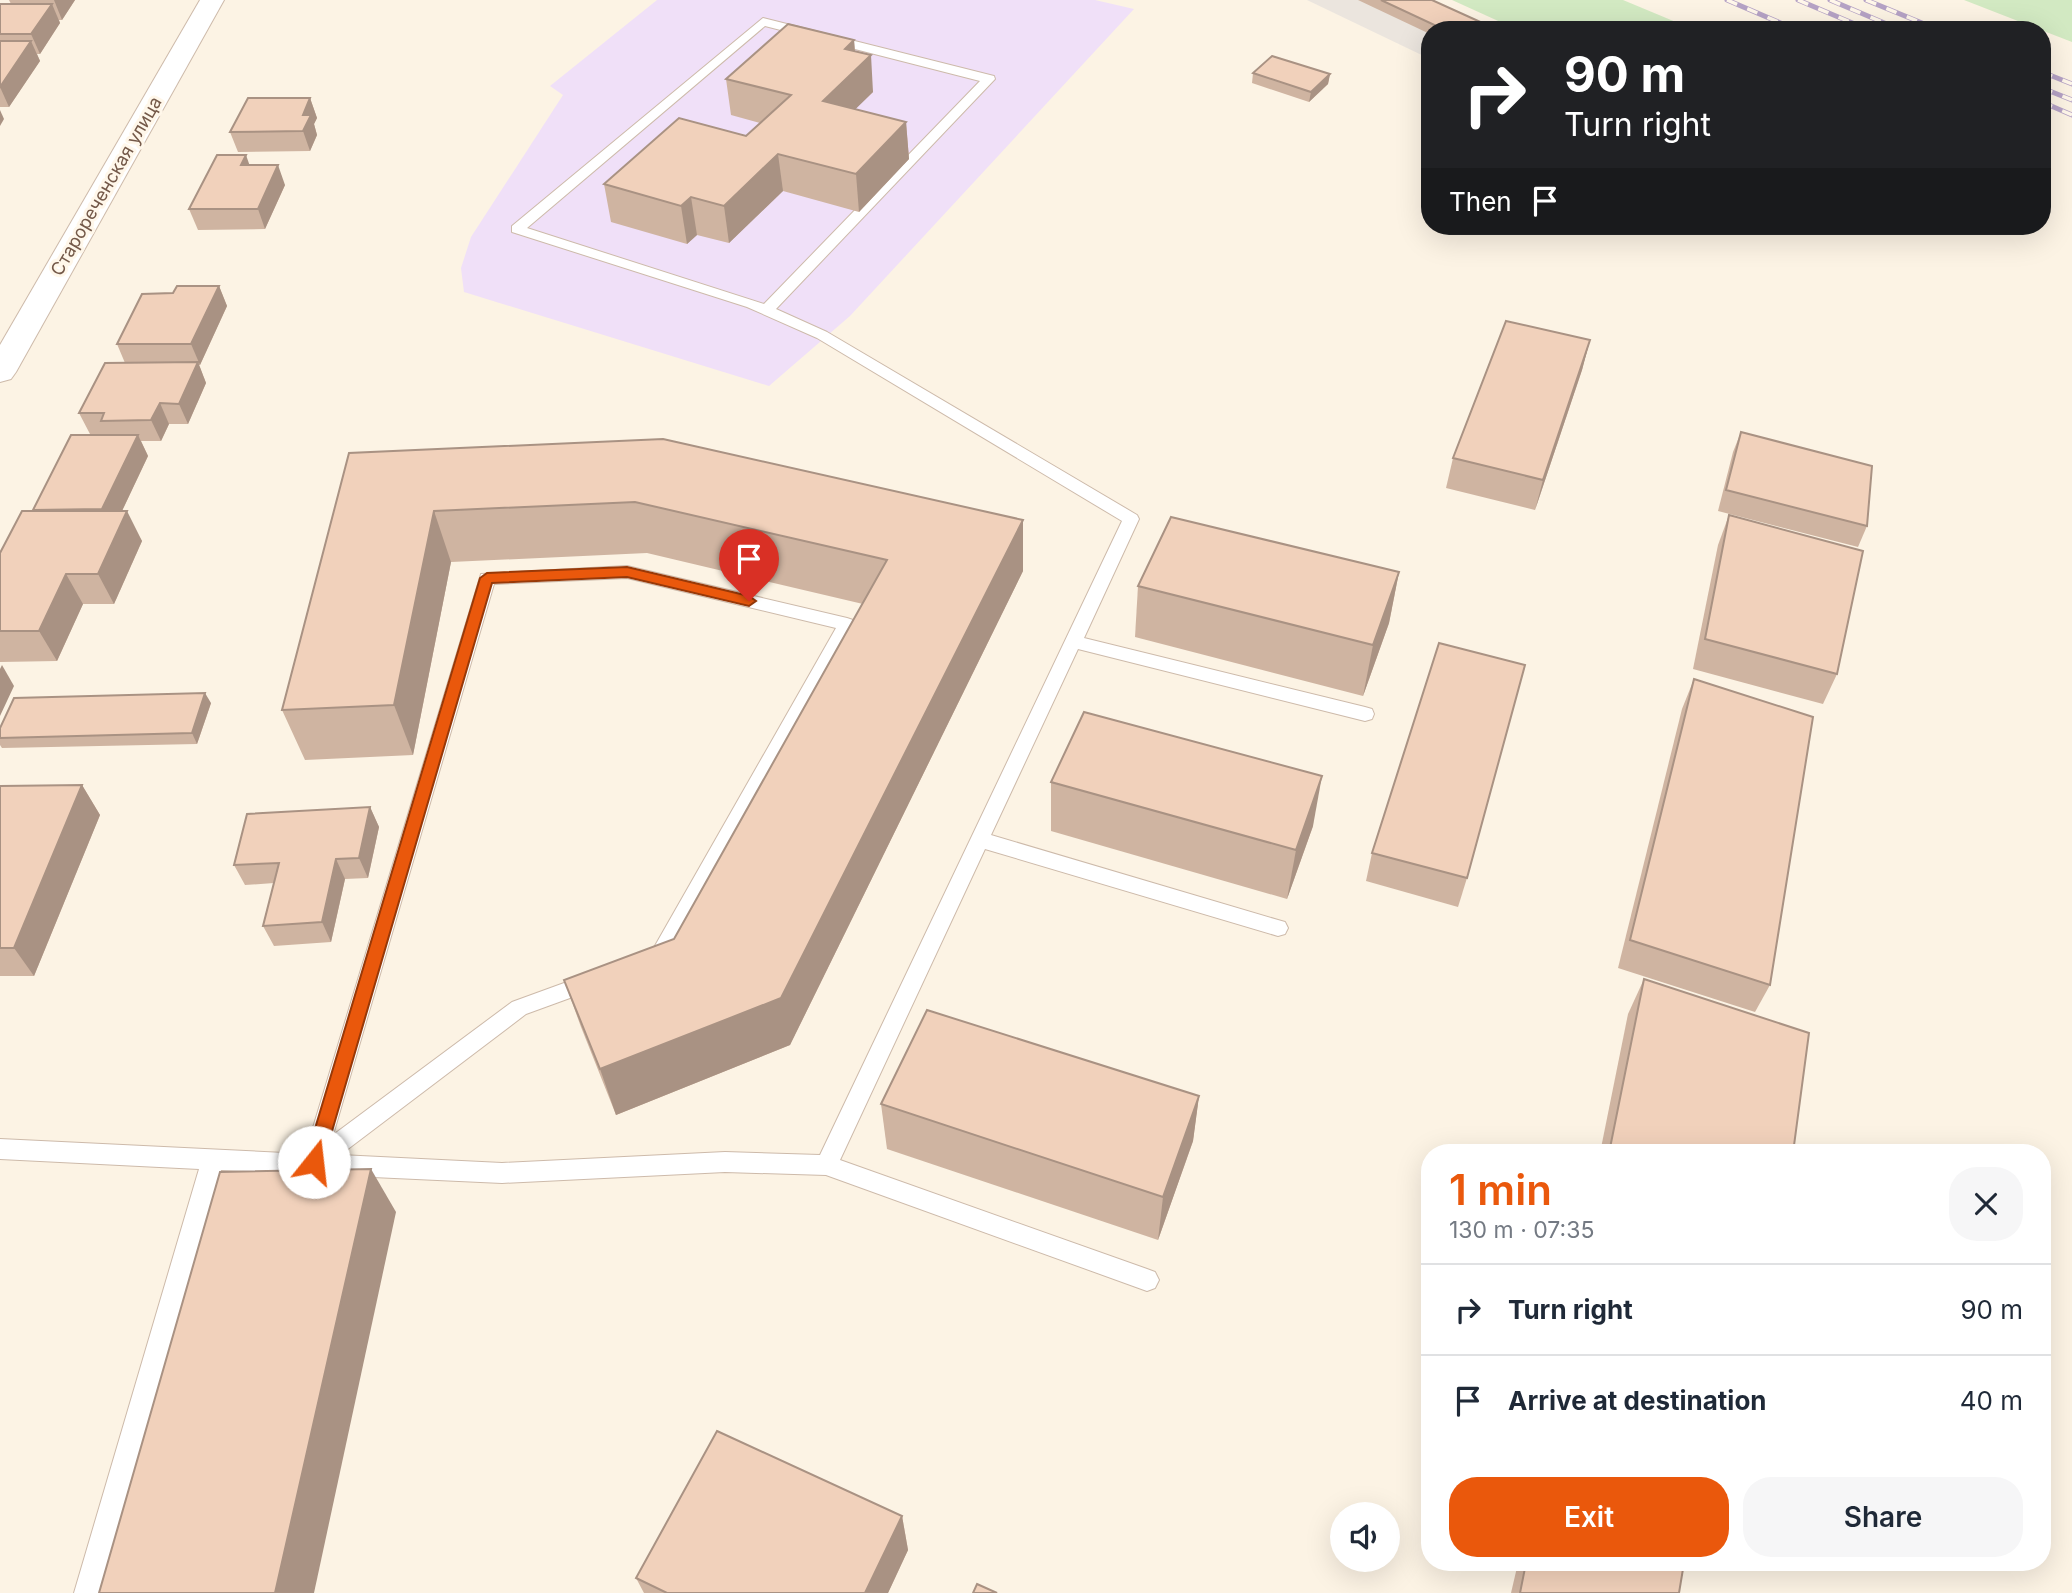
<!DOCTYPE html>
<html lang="en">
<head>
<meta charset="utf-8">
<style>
  body { margin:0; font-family:Inter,sans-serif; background:#f6f6f7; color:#1f2937; height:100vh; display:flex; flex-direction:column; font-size:26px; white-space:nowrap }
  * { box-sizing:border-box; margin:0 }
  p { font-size:23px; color:#747a83 }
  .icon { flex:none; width:38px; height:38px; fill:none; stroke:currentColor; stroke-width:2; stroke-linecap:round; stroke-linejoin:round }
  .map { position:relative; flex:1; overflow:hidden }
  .panel { position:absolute; left:1421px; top:1144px; width:630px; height:427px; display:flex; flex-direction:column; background:#fff; border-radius:28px; box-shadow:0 7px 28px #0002 }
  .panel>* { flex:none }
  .top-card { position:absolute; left:1421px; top:21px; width:630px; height:214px; border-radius:28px; box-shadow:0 7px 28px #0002; background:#202124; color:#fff; overflow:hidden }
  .fabs { position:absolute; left:1330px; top:1502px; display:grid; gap:14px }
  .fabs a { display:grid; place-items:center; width:70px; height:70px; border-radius:50%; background:#fff; box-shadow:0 7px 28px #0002; font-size:35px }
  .pin { position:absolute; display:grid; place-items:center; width:60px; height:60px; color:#fff; margin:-72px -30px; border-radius:50% 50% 50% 0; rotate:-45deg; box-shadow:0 0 7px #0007 }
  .pin .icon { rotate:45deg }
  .me { position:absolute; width:77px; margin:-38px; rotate:16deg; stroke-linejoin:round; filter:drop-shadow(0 0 5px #0008) }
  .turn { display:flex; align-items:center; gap:24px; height:147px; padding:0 28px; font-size:32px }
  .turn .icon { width:91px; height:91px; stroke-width:2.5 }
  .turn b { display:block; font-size:49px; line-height:60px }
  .then { display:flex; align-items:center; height:66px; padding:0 28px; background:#0003; gap:14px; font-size:26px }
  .round { display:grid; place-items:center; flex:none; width:74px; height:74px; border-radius:28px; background:#f6f6f7 }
  .overview { display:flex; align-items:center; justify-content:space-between; height:119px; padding:0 28px }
  h1 { font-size:42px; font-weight:600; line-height:52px; color:#ea580c }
  .button { display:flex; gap:14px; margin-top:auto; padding:14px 28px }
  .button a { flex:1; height:80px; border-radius:28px; background:#ea580c; color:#fff; font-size:28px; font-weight:600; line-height:80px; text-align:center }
  .button a+a { background:#f6f6f7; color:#1f2937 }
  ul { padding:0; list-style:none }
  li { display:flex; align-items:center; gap:21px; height:91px; padding:0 28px; border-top:2px solid #e0e1e3 }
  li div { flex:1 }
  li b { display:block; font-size:26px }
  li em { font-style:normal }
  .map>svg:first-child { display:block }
</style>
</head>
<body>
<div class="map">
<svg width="2072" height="1593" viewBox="0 0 2072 1593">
  <rect width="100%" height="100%" fill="#fcf3e4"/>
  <path fill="#ebe5de" d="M1307,0H1409L1430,30V59Z"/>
  <path fill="#f0e0f8" d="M657,0H1095L1134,9L850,316L769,386L464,292L461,268L471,237L563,95L550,86Z"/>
  <g fill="#d2e9c2">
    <path d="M1452,0H1623L1695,30H1518Z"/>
    <path d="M1964,0H2072V42Z"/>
  </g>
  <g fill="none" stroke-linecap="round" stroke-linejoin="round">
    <defs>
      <path id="service" d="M763,18L994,76L995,79L776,309L827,332L1137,515L1139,519L1084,638L1365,707L1372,709L1374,714L1372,719L1365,721L1078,649L991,835L1278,920L1285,922L1288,928L1285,934L1278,936L985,849L840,1160L1147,1269L1155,1272L1159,1280L1155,1288L1147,1291L826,1175L725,1172L502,1183L221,1170L100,1593H74L199,1169L0,1159V1139L305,1154L481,574L627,566L847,618L853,620L856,624L666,963L526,1014L340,1155L502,1163L725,1152L820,1155L1122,521L817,338L747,307L512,232V226ZM765,26L980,81L764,304L527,228ZM627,578L836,628L652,951L512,1002L333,1135L494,584Z"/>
      <path id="tertiary" d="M200,0H224L16,372L11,379L0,382V345Z"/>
    </defs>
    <use href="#service" stroke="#cdbaaa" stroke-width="2"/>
    <use href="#tertiary" stroke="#cdbaaa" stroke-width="2"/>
    <use href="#service" fill="#fff" fill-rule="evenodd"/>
    <use href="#tertiary" fill="#fff" fill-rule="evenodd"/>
    <defs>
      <g id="rail">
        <path d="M1727,0L1797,30"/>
        <path d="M1798,0L1869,30"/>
        <path d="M1830,0L1901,30"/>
        <path d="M1866,0L1939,30"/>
        <path d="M2042,72L2072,84"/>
        <path d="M2042,88L2072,100"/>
        <path d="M2042,102L2072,115"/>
      </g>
    </defs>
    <use href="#rail" stroke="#b5a2c5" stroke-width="5"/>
    <use href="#rail" stroke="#fff7ea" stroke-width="3.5" stroke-dasharray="11" stroke-linecap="butt"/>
  </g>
  <g fill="#cfb4a1">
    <path d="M9,0H75L62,20H59L60,23L40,54H37L40,61L9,107H0V4H11Z"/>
    <path d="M1358,0H1432L1498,30H1430V34Z"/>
    <path d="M854,40L855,51L873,92L855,109L906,122L909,159L859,212L783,191L729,243L697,235L687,244L611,222L604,184L746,136L760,123L731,115L726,79Z"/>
    <path d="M1253,73L1330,74L1328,84L1309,102L1252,83Z"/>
    <path d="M310,98L317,118L314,124L317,135L310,151L238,152L230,132Z"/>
    <path d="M249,165L285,185L265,229L198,230L189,209Z"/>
    <path d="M219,286L227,306L200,365H199L206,383L188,424H169L161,441H141L148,456L122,511L142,541L114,604H83L57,661L0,662V553L33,511V510L108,435L107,434H90L79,413L125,363L117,344L173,293Z"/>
    <path d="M1590,340L1582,370L1535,510L1446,488L1453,458Z"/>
    <path d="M1741,432L1867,526L1858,547L1718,511L1733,452Z"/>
    <path d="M349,453L1023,520V571L790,1045L616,1115L581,1027L564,980L674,939L863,604L647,553L451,562L413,755L305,760L282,710Z"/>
    <path d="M1729,515L1837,674L1823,704L1693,669L1718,545Z"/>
    <path d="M1399,572L1389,623L1363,696L1135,637L1138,586Z"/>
    <path d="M1694,679L1770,985L1755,1012L1618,968L1682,709Z"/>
    <path d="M211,703L197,744L2,748L0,745V728Z"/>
    <path d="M1051,782L1313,826L1287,899L1051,831Z"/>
    <path d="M82,785L100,815L34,976H0V786Z"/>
    <path d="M370,807L379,827L368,878L345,879L331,942L274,946L263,926L274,883L245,885L234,865Z"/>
    <path d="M1372,853L1467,878L1458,907L1366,881Z"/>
    <path d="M1644,979L1793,1153H1600L1628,1014Z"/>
    <path d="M1199,1096L1193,1141L1158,1240L887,1149L881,1104Z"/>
    <path d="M902,1516L908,1550L888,1593H644L636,1578Z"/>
    <path d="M1518,1563H1684L1679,1593H1511Z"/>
  </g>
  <g fill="#a99283">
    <path d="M54,0H75L62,20Z"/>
    <path d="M52,4L60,23L40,54L31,34Z"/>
    <path d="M854,40L856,69L871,55L873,92L826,138L823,101L845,49Z"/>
    <path d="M31,41L40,61L9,107L0,87Z"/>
    <path d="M1330,74L1328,84L1309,102L1311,92Z"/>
    <path d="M310,98L317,118L314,124L317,135L310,151L303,131V115Z"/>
    <path d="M0,110L4,119L0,126Z"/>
    <path d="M906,122L909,159L859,212L856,174Z"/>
    <path d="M778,154L783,191L729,243L724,206Z"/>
    <path d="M246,155L253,175L241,165Z"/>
    <path d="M278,165L285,185L265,229L258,209Z"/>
    <path d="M691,197L697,235L687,244L681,206Z"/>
    <path d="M219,286L227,306L200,365L191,344Z"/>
    <path d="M1590,340L1582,370L1535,510L1543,480Z"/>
    <path d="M198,362L206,383L188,424L179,404Z"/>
    <path d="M160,403L169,424L161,441L151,420Z"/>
    <path d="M138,435L148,456L113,530L102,509Z"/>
    <path d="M127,511L142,541L114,604L98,574Z"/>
    <path d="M434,511L451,562L413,755L394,705Z"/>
    <path d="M1023,520V571L790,1045L616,1115L600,1069Z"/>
    <path d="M1399,572L1389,623L1363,696L1373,645Z"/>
    <path d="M66,574L83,604L57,661L39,631Z"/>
    <path d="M2,665L14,686L0,716V669Z"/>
    <path d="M205,693L211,703L197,744L192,733Z"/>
    <path d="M1322,776L1313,826L1287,899L1296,850Z"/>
    <path d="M82,785L100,815L34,976L14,948Z"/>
    <path d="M370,807L379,827L368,878L359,858Z"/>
    <path d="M336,859L345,879L331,942L322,922Z"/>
    <path d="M1199,1096L1193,1141L1158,1240L1163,1197Z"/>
    <path d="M371,1169L396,1212L314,1593H275Z"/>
    <path d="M902,1516L908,1550L888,1593H865Z"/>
  </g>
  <g fill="#f1d1bb" stroke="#a99283" stroke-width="2">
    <path d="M1381,0H1432L1498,30H1445Z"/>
    <path d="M0,4H52L31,34H0Z"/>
    <path d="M788,24L854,40L845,49L871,55L823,101L906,122L856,174L778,154L724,206L691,197L681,206L604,184L679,118L746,136L791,95L726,79Z"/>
    <path d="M0,41H31L0,87Z"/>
    <path d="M1272,56L1330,74L1311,92L1253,73Z"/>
    <path d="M248,98H310L303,115H311L303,131L230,132Z"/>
    <path d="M217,155H246L241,165H278L258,209H189Z"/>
    <path d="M177,286H219L191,344H117L142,294L173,293Z"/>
    <path d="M1506,321L1590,340L1543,480L1453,458Z"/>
    <path d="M198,362L179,404L160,403L151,420L101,421L104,413H79L105,363Z"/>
    <path d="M1741,432L1872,466L1867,526L1726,490Z"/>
    <path d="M71,435H138L102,509L33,510Z"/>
    <path d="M663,439L1023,520L781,998L600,1069L564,980L674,939L887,560L635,502L434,511L394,705L282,710L349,453Z"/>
    <path d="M22,511H127L98,574H66L39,631H0V553Z"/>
    <path d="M1729,515L1863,551L1837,674L1705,639Z"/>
    <path d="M1171,517L1399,572L1373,645L1138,586Z"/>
    <path d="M1439,643L1525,665L1467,878L1372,853Z"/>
    <path d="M1694,679L1813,717L1770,985L1630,940Z"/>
    <path d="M205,693L192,733L0,738V728L14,698Z"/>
    <path d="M1084,712L1322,776L1296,850L1051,782Z"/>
    <path d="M82,785L14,948H0V786Z"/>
    <path d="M370,807L359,858L336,859L322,922L263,926L279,863L234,865L247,814Z"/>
    <path d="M1644,979L1809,1033L1793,1153H1609Z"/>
    <path d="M927,1010L1199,1096L1163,1197L881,1104Z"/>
    <path d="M371,1169L275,1593H99L220,1172Z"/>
    <path d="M717,1431L902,1516L865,1593H667L636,1578Z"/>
    <path d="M1526,1563H1684L1679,1593H1520Z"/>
    <path d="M977,1584L997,1593H973Z"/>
  </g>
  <path fill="#ea580c" stroke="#983908" stroke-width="2" d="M627,567L749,596L756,601L749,606L627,577L492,583L323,1162L321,1168L314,1170L307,1168L305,1162L480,578L487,573Z"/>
  <g text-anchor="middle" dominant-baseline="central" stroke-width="6" stroke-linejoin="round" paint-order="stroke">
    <g font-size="18" fill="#745949" stroke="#fff7ea">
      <text transform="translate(106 186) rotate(-60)">Старореченская улица</text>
    </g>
  </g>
</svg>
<div class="fabs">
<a><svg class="icon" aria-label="sound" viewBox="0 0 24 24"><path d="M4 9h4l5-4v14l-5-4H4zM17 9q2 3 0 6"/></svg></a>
</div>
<div class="pin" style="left:749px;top:601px;background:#d93025"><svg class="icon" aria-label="arrive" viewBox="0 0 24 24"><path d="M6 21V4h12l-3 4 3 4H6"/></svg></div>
<svg class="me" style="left:314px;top:1162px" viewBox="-20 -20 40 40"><circle r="19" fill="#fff"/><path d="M0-13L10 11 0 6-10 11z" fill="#ea580c"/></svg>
<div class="top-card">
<div class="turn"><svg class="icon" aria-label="right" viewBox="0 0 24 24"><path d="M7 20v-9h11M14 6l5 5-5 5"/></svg><div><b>90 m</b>Turn right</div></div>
<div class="then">Then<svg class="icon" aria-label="arrive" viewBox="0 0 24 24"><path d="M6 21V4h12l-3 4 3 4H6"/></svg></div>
</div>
<section class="panel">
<div class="overview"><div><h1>1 min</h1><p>130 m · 07:35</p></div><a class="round"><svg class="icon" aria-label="close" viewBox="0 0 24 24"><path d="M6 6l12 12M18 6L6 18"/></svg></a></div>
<ul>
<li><svg class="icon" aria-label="right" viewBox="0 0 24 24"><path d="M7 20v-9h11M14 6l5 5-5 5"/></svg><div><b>Turn right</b></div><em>90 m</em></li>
<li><svg class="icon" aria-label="arrive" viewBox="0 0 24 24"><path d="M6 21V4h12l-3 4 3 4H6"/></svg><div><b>Arrive at destination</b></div><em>40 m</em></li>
</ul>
<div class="button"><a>Exit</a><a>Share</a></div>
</section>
</div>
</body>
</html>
